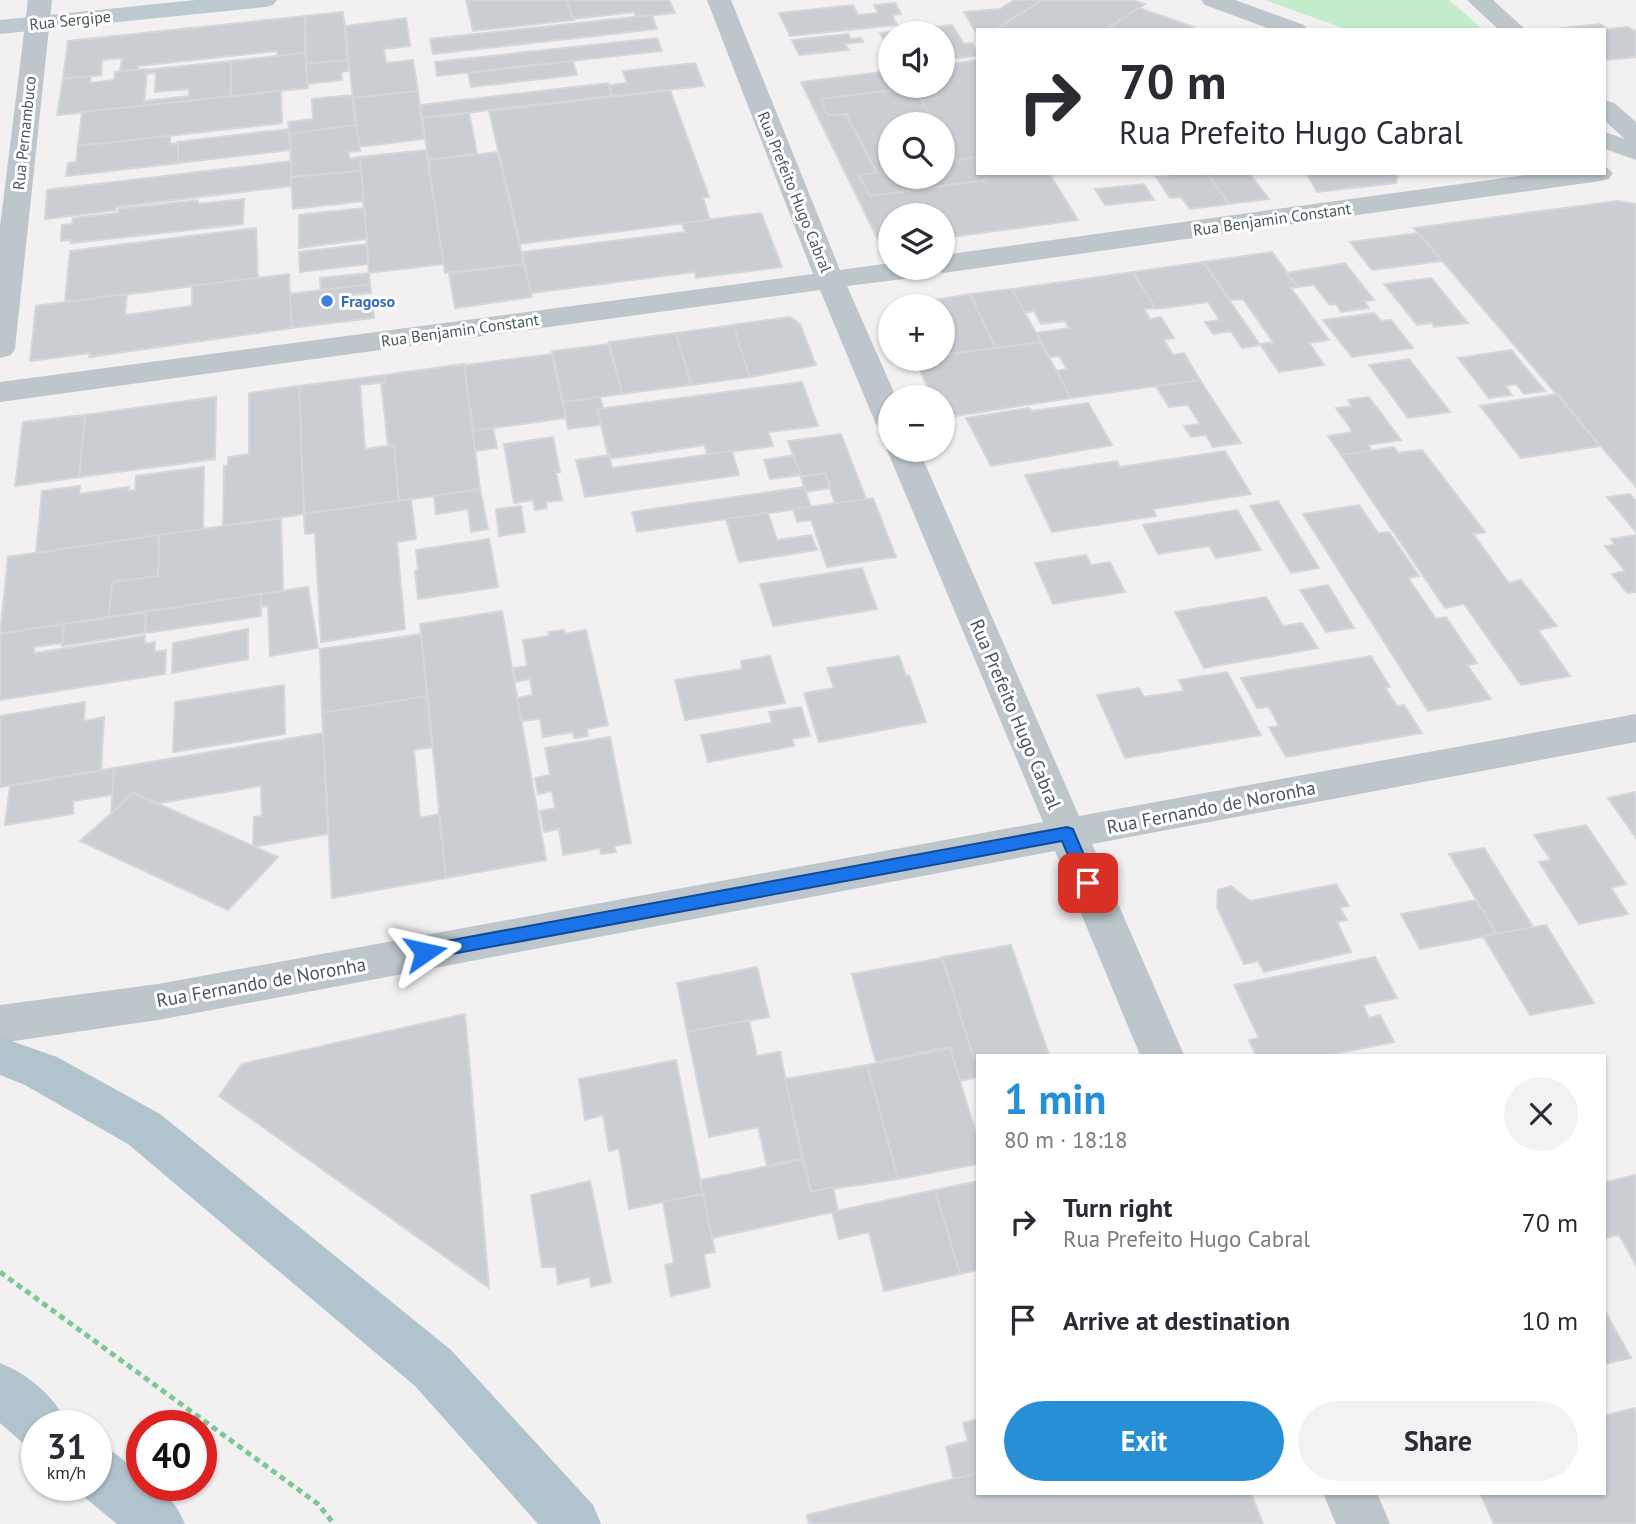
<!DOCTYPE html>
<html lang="en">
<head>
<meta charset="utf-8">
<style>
  body { margin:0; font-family:"PT Sans",sans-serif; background:#f2f2f3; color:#2b2b33; height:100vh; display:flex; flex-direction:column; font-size:26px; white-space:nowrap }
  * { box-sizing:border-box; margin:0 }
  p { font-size:23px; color:#7c7c81 }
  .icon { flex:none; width:38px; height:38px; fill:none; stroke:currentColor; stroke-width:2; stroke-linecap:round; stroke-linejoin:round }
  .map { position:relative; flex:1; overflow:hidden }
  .panel { position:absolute; left:976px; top:1054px; width:630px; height:441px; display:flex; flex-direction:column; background:#fff; border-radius:0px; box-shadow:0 2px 5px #0004 }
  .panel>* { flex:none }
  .top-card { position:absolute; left:976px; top:28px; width:630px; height:147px; border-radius:0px; box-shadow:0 2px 5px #0004; background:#fff; color:#2b2b33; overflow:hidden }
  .controls { position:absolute; left:878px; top:21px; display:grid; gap:14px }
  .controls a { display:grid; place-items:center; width:77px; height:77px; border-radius:50%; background:#fff; box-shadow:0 2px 5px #0004; font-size:35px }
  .speed { position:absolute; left:21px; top:1410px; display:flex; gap:14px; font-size:35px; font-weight:700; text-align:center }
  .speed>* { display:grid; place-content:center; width:91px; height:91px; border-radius:50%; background:#fff; box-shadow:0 2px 5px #0004; line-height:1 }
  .speed small { font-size:18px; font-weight:400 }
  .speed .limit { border:10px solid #d22; background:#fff; color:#111 }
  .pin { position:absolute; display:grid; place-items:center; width:60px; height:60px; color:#fff; margin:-30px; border-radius:14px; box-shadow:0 4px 10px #0006 }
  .me { position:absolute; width:77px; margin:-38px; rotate:79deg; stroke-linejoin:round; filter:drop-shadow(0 0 5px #0008) }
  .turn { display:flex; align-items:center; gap:24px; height:147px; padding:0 28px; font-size:32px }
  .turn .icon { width:91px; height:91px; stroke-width:2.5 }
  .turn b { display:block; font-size:49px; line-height:60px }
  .round { display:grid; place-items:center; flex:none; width:74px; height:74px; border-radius:37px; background:#f2f2f3 }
  .headline { display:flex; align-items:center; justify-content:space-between; height:119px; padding:0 28px }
  h1 { font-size:42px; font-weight:600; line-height:52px; color:#278fd5 }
  .primary-button { display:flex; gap:14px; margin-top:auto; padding:14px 28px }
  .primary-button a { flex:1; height:80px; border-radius:42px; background:#278fd5; color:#fff; font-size:28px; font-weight:600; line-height:80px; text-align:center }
  .primary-button a+a { background:#f2f2f3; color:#2b2b33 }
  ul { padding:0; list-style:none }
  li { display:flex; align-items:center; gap:21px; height:98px; padding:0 28px }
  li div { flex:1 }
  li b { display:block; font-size:26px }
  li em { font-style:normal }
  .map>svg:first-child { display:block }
</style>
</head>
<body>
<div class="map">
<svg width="1636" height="1524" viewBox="0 0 1636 1524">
  <rect width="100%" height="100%" fill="#f2f0f0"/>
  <path fill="#c2eccb" d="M1265,0H1449L1484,30H1348Z"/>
  <g fill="#caced2" stroke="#d4d7da" stroke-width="2">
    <path d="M466,0H568L574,20L473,31Z"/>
    <path d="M567,0H669L675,13L636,17L634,12L573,19Z"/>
    <path d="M1014,0H1042L994,30L975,31L964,12L1000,9Z"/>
    <path d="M1043,0H1132L1145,4L1106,30H994Z"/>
    <path d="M895,3L901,14L892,15L897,25L790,36L779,13L853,5L858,15L878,13L874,5Z"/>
    <path d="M1139,8L1194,27L1190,30H1105Z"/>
    <path d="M343,12L348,60L306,64L305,16Z"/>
    <path d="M652,15L657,29L433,54L430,39Z"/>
    <path d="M305,16V53L277,56V51L138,66V70L120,71L122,58L102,60L101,75L63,79L68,41Z"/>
    <path d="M406,18L410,46L384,49L386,63L413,60L418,91L353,98L345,26Z"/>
    <path d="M1600,24L1608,29L1627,27L1636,31V57L1605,60V30H1546Z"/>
    <path d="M952,25L964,44L972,43L978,56L943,60V33H891V51L880,33Z"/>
    <path d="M848,34L851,39L861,38L863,42L845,44L849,50L799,55L792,40Z"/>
    <path d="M657,38L662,51L437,76L435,62Z"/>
    <path d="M305,53L308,88L231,96V61Z"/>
    <path d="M348,60L349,71L341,72L342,80L307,84L306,64Z"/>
    <path d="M978,60V163L975,157L956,161L943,139V124H935L921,100L938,98L930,86H943V65Z"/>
    <path d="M231,61V96L144,106L145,101L189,96V89L155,92L156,73L146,74V70Z"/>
    <path d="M573,61L577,75L471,87L468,73Z"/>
    <path d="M695,63L704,86L612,96L609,85L627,83L623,71Z"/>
    <path d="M147,69L144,106L57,115L63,79L91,76L90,83L114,80L115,72Z"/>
    <path d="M891,71V86H927L821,99L828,115L846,114L877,173L859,175L870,196L987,180L983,173H1049L1078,220L943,238V215H891V245L881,246L801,82Z"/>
    <path d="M608,83L612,96L422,118L420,105Z"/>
    <path d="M930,86L938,98L921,100L935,124H891V177H943V139L956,161L975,157L978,173H983L987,180L870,196L859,175L877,173L846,114L828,115L821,99Z"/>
    <path d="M670,90L709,197L703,198L710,220L520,244L489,111Z"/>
    <path d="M281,91L282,123L78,146L82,112Z"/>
    <path d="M418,91L424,139L359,147L353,98Z"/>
    <path d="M352,95L356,125L290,134L288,122L313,119L312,99Z"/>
    <path d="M469,113L477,154L428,160L422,118Z"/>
    <path d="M356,125L360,151L348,152L350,159L360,157L361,171L291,177L290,134Z"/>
    <path d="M289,129L290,150L178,163V142Z"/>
    <path d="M170,136V144L178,143V163L66,176L68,163L76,162L78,146Z"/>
    <path d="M426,150L444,264L369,273L360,157Z"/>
    <path d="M498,152L524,264L445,273L428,160Z"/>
    <path d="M291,161L292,186L116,207V210L45,219L47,190Z"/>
    <path d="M361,171L363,201L293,209L291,177Z"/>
    <path d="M1168,173H1207L1229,204L1190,209L1181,197L1170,198L1156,177L1170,176Z"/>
    <path d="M1207,173H1249L1269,199L1229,204Z"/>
    <path d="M1306,173H1398L1396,183L1317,192Z"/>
    <path d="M1144,184L1154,200L1105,205L1095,189Z"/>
    <path d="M244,199L243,224L71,243L72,240L61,241L62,225L72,224L73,218L118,213L119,209L198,200V204Z"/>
    <path d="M1617,201L1636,204V487L1414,228Z"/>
    <path d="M364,208L367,239L299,248V215Z"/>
    <path d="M761,213L782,267L696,278L695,272L531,293L522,252L685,232L682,223Z"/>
    <path d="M256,228L258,278L65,302L70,251Z"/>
    <path d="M1418,233L1442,261L1372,270L1350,242Z"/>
    <path d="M367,244L368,264L300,272L299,252Z"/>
    <path d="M1272,252L1298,287L1291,288L1329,340L1309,343L1324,365L1279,372L1260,344L1273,342L1243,299L1230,300L1203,262Z"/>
    <path d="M1203,262L1260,345L1242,348L1231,331L1213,334L1205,322L1220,320L1208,302L1156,309L1133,272Z"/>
    <path d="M1345,263L1374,300L1364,301L1369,308L1341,312L1336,304L1330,305L1314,285L1298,287L1287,273Z"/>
    <path d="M524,264L532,297L455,308L449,273Z"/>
    <path d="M1133,272L1155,308L1144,309L1150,319L1161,317L1174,338L1164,340L1173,355L1184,353L1200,380L1071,398L1056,371L1067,369L1059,356L1049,357L1036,333L1069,328L1065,321L1041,324L1034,311L1025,313L1012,289Z"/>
    <path d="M369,273L370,284L321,290L320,278Z"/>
    <path d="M289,274L292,328L89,357L90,353L30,361L36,306L127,294L125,315L192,306V286Z"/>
    <path d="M1431,278L1468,323L1434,327L1432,323L1417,325L1384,284Z"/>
    <path d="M370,284L371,293L350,295L351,302L372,299L374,318L292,328L290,294Z"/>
    <path d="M1012,289L1041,342L996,348L970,294Z"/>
    <path d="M970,294L996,348L943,355V306H897Z"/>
    <path d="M1374,313L1381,321L1391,320L1413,348L1352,357L1323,320Z"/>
    <path d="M790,317L800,324L816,365L750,377L732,325Z"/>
    <path d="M733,325L750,377L691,385L676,333Z"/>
    <path d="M676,333L691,385L622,394L609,342Z"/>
    <path d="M1041,342L1071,398L943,418V397H932L915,359H943V355Z"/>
    <path d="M609,344L622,394L563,402L552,351Z"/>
    <path d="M1511,350L1545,391L1524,394L1516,384L1505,386L1512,395L1489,398L1458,358Z"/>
    <path d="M552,354L566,418L473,431L464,365Z"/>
    <path d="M1409,359L1450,412L1408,418L1369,365Z"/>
    <path d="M464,364L480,489L399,501L394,445L388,446L381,382H386L385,375Z"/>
    <path d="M385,375L386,382L360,385L365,449L394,445L399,501L304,514L299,386Z"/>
    <path d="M1200,380L1241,443L1213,447L1206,435L1191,437L1184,426L1200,424L1188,405L1169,407L1156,386Z"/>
    <path d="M802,382L818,426L768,432L773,446L707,455L705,445L609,459L597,409Z"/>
    <path d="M299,386L304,514L223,526L224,466H228V457L249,454V393Z"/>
    <path d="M1557,394L1600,446L1521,458L1480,406Z"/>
    <path d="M216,397L215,459L79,477L85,415Z"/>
    <path d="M600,397L603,409H597L601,425L568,429L563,402Z"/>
    <path d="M1369,397L1401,440L1368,445L1372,451L1341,455L1328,436L1353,432L1336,408L1352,406L1348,400Z"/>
    <path d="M1088,403L1112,445L991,466L966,418L1029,408L1031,411Z"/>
    <path d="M85,415L79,477L15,486L23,422Z"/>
    <path d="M493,428L497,448L475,451L473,431Z"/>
    <path d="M841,434L866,499L835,504L825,473L801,477L788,441Z"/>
    <path d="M553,437L560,472H556L562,500L546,502L547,508L535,510L533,500L514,503L504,444Z"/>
    <path d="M1394,447L1398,453L1422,450L1485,532L1473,534L1509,583L1521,580L1557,626L1538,630L1570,676L1521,685L1464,604L1445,608L1341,455Z"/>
    <path d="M732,451L739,475L585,497L576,460L609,455L612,468Z"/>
    <path d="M1225,451L1251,494L1153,509L1156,516L1052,532L1025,475L1117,461L1120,467Z"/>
    <path d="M793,455L801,475L770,479L764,460Z"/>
    <path d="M204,467L203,529L36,553L42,491L80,486L79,494L129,487L128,491L135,490L136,476Z"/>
    <path d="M825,473L830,488L806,492L801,477Z"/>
    <path d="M804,487L811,507L637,532L632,512Z"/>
    <path d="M480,489L488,529L471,532L468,509L436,514L434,496Z"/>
    <path d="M1630,494L1636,501V532L1607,497Z"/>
    <path d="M873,498L896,557L827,567L811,520L797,522L793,509Z"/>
    <path d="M411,499L416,539L397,542L405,629L321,642L315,533L305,534L304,514Z"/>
    <path d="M1278,501L1319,568L1291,573L1250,506Z"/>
    <path d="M1359,505L1378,533L1389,532L1419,576L1408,578L1436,619L1446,617L1477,663L1467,665L1491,699L1428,711L1303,514Z"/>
    <path d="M521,506L525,532L499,536L496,509Z"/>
    <path d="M1237,510L1261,550L1216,558L1209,546L1158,554L1143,525Z"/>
    <path d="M768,513L777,540L811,535L817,550L739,562L726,519Z"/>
    <path d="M281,518L283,591L109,617L112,582L158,576L159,535Z"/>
    <path d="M159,535L158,576L112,582L109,617L0,634L8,557Z"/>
    <path d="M1636,535V592L1627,593L1612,574L1625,571L1605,546L1615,545L1611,539Z"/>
    <path d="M489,539L498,587L418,599L415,571L418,570L416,550Z"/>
    <path d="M1086,555L1091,565L1110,562L1125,592L1053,604L1035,563Z"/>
    <path d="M862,568L877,609L773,626L760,584Z"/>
    <path d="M1328,585L1354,628L1326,632L1300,590Z"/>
    <path d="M308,587L318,648L270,656L268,606L261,607V594Z"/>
    <path d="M261,594V616L145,633L146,612Z"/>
    <path d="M1266,597L1283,626L1302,623L1318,648L1204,668L1175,612Z"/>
    <path d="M502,611L546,860L446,878L420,624Z"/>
    <path d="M146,612L145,633L62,646L64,624Z"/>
    <path d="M64,624L62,643L34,647V653L145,636V644L155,642V652L166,650L165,674L0,700V634Z"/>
    <path d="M248,629V659L172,673L173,643Z"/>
    <path d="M564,630L565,634L586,630L608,725L587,729L588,736L574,738L573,732L543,737L540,719L522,721L517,698L533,695L530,679L515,682L513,668L527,666L523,640L549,636L548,632Z"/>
    <path d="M421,634L427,696L322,713L320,649Z"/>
    <path d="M770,656L785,703L685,720L675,680L742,669L741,661Z"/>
    <path d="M899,656L906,676L909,675L926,722L819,742L804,693L834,688L827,668Z"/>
    <path d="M1371,656L1390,687L1385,688L1397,706L1404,705L1422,733L1286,757L1269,727L1279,726L1269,707L1257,708L1241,678Z"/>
    <path d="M1227,672L1261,735L1125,758L1097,695L1139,688L1144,697L1184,691L1179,680Z"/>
    <path d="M284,685L285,734L173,752L175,702Z"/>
    <path d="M427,696L432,747L414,750L420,818L439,814L446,878L332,898L322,713Z"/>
    <path d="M85,702L84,721L104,717L101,770L0,787V716Z"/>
    <path d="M801,707L810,736L792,739L794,746L708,762L701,735L772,723L769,712Z"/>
    <path d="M323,733L328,834L253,847L254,817L262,816L261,786L111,811L114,768Z"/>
    <path d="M610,737L631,843L614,846L616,852L601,854L600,848L563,855L559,829L544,832L540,811L555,808L552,791L538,794L535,778L550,775L545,748Z"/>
    <path d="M114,768L112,795L73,801V814L5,825L10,786Z"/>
    <path d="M1636,792V838L1608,798Z"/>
    <path d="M134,793L278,857L228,910L80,841Z"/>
    <path d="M1586,825L1626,884L1611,888L1628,914L1579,924L1539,862L1551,860L1534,835Z"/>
    <path d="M1484,848L1533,927L1497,934L1449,854Z"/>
    <path d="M1336,884L1349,906L1340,908L1347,920L1337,922L1351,952L1264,972L1258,961L1244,964L1217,907L1218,890L1231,886L1250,901Z"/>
    <path d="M1476,900L1497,934L1420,949L1401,914Z"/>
    <path d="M1546,925L1594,1003L1530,1015L1483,936Z"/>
    <path d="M1011,945L1049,1055H978V1072L942,957Z"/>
    <path d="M1375,957L1397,998L1363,1005L1369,1018L1380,1015L1394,1042L1328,1055H1256L1249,1040L1259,1038L1234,985Z"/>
    <path d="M942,958L978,1071V1077L959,1081L950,1047L876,1062L852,974Z"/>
    <path d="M757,967L769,1017L687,1032L677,983Z"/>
    <path d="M465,1014L489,1288L219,1096L242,1064Z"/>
    <path d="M749,1020L757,1056L780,1052L802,1158L767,1166L758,1127L709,1137L687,1032Z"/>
    <path d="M950,1048L978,1140V1164L898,1179L867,1065Z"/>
    <path d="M676,1060L703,1194L629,1209L619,1149L609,1151L603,1115L585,1120L579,1079Z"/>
    <path d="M867,1065L898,1179L811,1192L785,1079Z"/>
    <path d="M803,1159L811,1192L833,1187L838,1211L712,1238L700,1180Z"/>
    <path d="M1636,1175V1265L1619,1235L1605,1238V1182Z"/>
    <path d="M590,1181L611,1282L591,1287L590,1277L558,1284L556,1267H542L531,1195Z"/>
    <path d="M978,1181V1270L960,1274L935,1190Z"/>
    <path d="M935,1190L960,1274L884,1291L869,1232L839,1239L832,1212Z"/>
    <path d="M703,1194L715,1252L704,1254L710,1287L671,1296L665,1265L674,1263L663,1202Z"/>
    <path d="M1605,1311L1631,1358L1605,1364Z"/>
    <path d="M1636,1408V1524H1494L1480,1493H1605V1415Z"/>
    <path d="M978,1419V1474L954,1480L946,1447L968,1441L963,1423Z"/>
    <path d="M978,1473V1493H1251L1263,1524H809L807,1515Z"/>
  </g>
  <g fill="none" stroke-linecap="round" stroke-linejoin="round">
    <path stroke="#7cc796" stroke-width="5" stroke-dasharray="6 4.5" stroke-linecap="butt" d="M0,1272L318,1504L334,1524"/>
    <g fill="#bcc6cb" fill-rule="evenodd">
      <path d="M1467,0H1493L1526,30H1499Z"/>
      <path d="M1605,100L1614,103L1636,122V143L1627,141L1605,121Z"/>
    </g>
    <g fill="#bcc6cb" fill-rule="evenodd">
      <path d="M28,0H52L15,349L11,355L0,358V227Z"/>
      <path d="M707,0H731L840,270L891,263V268H943V255L1540,173H1605V166L1613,173L1609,179L1600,181L943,273L933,270L930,274L920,277L847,286L896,397H891V432L880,429L875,422L820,290L0,402V382L813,274Z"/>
      <path d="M1201,0H1235L1304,25L1308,30H1273L1205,5Z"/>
      <path d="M1605,132L1636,143V160L1605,149Z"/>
      <path d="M891,444V450H919L1079,816L1636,714V742L1092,844L1184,1055H1140L1055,851L158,1020L0,1043V1005L158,984L1043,822L887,450Z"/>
      <path d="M1323,1493H1377L1390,1524H1336Z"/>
    </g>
    <path fill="#bdc9d0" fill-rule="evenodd" d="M196,0H277L273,5L265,7L0,34V20Z"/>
    <g fill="#b1c3cc" fill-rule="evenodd">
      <path d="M0,1037L57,1057L160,1114L451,1350L593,1505L601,1524H538L415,1386L128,1144L25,1085L0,1075Z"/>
      <path d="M0,1363C28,1374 57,1398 68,1426H37V1450L24,1444L0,1423Z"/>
      <path d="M96,1446L115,1453L142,1476V1486C164,1486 177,1505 185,1524H117L77,1491L75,1486H96Z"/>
    </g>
  </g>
  <path fill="#1a73e8" stroke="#114b97" stroke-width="2" d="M1067,827L1073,829L1075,834L1096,883L1094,887H1082L1062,841L425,959L419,957L416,952L419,947L425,945Z"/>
  <circle fill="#3f7fe0" stroke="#fff" stroke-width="2.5" cx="327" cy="301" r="7"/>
  <g text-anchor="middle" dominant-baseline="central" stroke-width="6" stroke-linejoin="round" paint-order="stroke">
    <g font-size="16" fill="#49565c" stroke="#fff">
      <text transform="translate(70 20) rotate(-6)">Rua Sergipe</text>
      <text transform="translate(24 133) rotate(-84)">Rua Pernambuco</text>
      <text transform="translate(795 192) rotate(68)">Rua Prefeito Hugo Cabral</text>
      <text transform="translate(1272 219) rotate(-8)">Rua Benjamin Constant</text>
      <text transform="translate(460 330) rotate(-8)">Rua Benjamin Constant</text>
    </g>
    <g font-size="16" font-weight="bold" fill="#366cbe" stroke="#fff" text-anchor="start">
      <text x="341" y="301">Fragoso</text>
    </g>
    <g font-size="19" fill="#49565c" stroke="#fff">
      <text transform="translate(1016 714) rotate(67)">Rua Prefeito Hugo Cabral</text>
      <text transform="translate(1211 807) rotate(-11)">Rua Fernando de Noronha</text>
      <text transform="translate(261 982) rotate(-10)">Rua Fernando de Noronha</text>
    </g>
  </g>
</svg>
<div class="controls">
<a><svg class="icon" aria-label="sound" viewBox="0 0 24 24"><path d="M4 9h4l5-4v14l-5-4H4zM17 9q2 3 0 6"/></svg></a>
<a><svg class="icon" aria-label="search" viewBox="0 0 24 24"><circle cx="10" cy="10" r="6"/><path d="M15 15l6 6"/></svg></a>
<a><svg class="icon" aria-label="layers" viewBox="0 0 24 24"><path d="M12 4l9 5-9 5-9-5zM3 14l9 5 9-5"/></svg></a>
<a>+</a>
<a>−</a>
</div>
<div class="speed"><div>31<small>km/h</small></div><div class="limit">40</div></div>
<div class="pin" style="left:1088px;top:883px;background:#d93025"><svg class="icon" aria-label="arrive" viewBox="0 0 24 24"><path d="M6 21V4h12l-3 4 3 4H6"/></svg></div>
<svg class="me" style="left:425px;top:952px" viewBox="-20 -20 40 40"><path d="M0-17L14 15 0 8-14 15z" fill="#1a73e8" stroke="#fff" stroke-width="4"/></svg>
<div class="top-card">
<div class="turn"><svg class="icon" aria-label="right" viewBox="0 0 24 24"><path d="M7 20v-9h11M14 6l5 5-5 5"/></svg><div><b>70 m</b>Rua Prefeito Hugo Cabral</div></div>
</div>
<section class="panel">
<div class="headline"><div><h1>1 min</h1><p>80 m · 18:18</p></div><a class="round"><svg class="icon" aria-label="close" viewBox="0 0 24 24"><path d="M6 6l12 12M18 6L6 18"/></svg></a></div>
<ul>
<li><svg class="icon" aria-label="right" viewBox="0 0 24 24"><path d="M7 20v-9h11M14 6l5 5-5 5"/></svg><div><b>Turn right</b><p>Rua Prefeito Hugo Cabral</p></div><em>70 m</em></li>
<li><svg class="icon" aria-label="arrive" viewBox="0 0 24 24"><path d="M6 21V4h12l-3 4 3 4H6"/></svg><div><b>Arrive at destination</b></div><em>10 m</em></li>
</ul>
<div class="primary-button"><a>Exit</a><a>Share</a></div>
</section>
</div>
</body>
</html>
